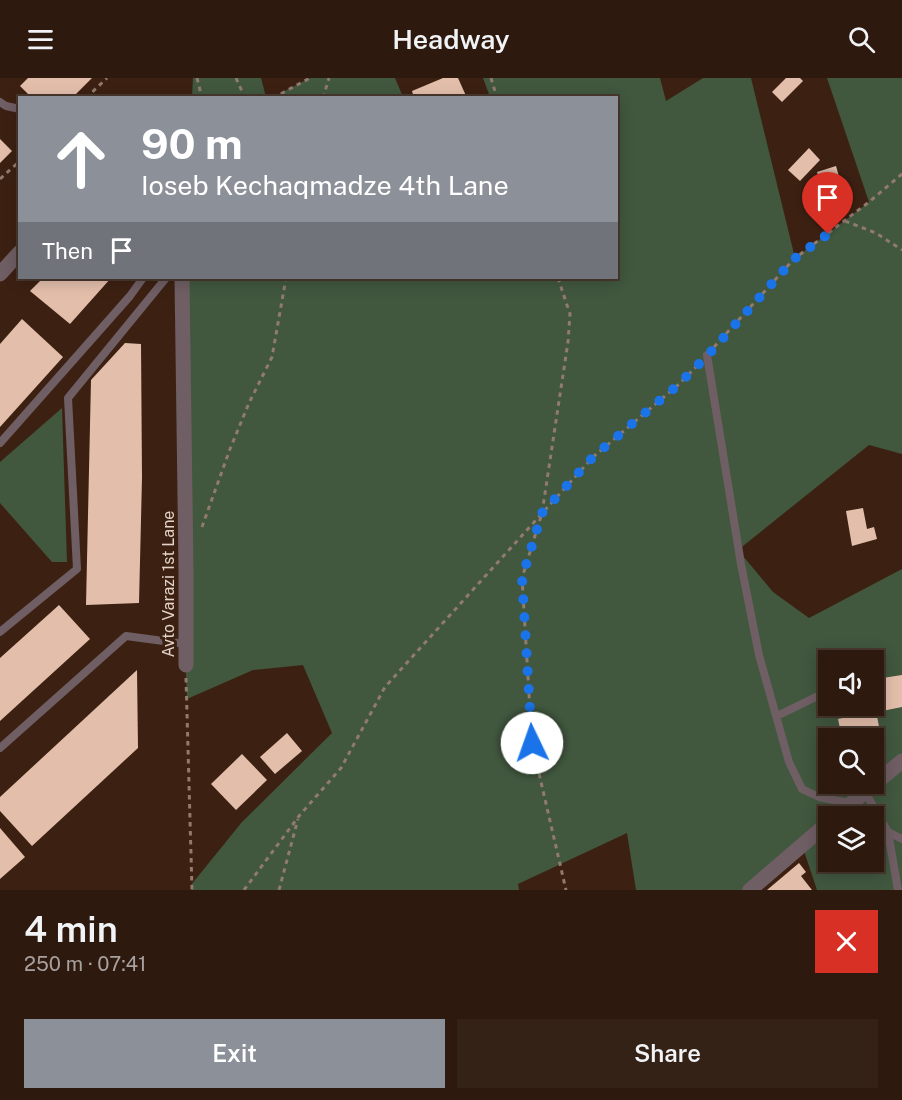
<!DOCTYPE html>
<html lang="en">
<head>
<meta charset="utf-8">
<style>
  body { margin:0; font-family:"Public Sans",sans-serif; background:#352217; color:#f1f3f6; height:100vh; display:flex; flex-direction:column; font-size:22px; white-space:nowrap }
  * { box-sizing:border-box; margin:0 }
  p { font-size:20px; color:#a7a09e }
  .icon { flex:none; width:33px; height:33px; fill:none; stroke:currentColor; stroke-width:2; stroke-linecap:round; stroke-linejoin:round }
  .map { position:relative; height:812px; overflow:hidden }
  .sheet { display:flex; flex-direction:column; background:#2d190e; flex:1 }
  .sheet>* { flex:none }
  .top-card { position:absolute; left:18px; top:18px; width:600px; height:183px; border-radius:0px; box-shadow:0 3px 15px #0003,0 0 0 2px #48382e; background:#8c9099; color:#fff; overflow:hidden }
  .controls { position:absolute; left:818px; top:572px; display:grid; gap:12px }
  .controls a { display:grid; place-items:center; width:66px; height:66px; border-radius:0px; background:#2d190e; box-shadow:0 3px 15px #0003,0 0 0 2px #48382e; font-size:30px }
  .pin { position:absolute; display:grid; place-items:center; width:51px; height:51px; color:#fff; margin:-62px -26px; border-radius:50% 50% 50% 0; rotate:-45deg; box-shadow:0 0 6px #0007 }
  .pin .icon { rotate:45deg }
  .me { position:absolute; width:66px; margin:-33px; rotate:357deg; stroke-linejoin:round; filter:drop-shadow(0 0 4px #0008) }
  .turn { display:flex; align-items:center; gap:21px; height:126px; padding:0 24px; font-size:27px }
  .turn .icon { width:78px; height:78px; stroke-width:2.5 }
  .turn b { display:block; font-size:42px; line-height:51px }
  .then { display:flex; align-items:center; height:57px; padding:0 24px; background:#0003; gap:12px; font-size:22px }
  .round { display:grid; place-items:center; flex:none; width:63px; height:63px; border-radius:0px; background:#352217 }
  .headline { display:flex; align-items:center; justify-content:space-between; height:102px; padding:0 24px }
  h1 { font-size:36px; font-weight:600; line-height:45px }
  .primary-button { display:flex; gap:12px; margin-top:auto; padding:12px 24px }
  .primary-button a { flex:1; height:69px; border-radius:0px; background:#8c9099; color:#fff; font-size:24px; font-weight:600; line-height:69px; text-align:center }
  .primary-button a+a { background:#352217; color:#f1f3f6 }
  header { display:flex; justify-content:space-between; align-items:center; height:78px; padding:0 24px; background:#2d190e; font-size:27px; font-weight:600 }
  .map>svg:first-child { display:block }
</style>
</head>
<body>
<header><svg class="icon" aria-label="menu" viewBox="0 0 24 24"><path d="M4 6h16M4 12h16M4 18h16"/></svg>Headway<svg class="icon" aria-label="search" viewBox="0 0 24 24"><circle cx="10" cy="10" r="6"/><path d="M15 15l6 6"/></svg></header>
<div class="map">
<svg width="902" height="812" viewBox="0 0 902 812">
  <rect width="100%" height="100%" fill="#3c2112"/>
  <g fill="#41573e" fill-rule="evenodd">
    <path d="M193,0H261L266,19H192Z"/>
    <path d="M310,0H395L403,19H273Z"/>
    <path d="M483,0H660L666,23L703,0H751L795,180L869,124L827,0H902V376L869,367L738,472L773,514L809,540L902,491V812H817L804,773L757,812H636L627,755L518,806L519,812H192L191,807L242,744L332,655L303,587L253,592L187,621L182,503L186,200H616V20L490,19ZM828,582H873V627H828ZM828,660H873V705H828ZM828,738H873V783H828Z"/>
    <path d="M62,330L67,484H52L0,425V384Z"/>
  </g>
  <g fill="#e3beab">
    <path d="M28,0H92L72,20H32L20,8Z"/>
    <path d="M443,0H458L467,20H414L412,13Z"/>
    <path d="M786,0H800L803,3L782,24L772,14Z"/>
    <path d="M0,61L12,73L0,85Z"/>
    <path d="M809,70L820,82L800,103L788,92Z"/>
    <path d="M836,88L845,120L827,125L817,94Z"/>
    <path d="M43,200H111L70,246L30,213Z"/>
    <path d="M22,241L63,279L0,349V266Z"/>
    <path d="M125,265L141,266L142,400L139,525L86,527L91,302Z"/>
    <path d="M863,430L867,451L874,449L877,461L852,468L846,433Z"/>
    <path d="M59,527L90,561L0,643V580Z"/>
    <path d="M137,592L138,670L32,768L0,733V719Z"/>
    <path d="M902,597V629L882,633L876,601Z"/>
    <path d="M876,633L886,685L873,688V660H842L838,641Z"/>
    <path d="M287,655L302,673L275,696L260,679Z"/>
    <path d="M242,676L267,702L236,732L211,706Z"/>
    <path d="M0,750L25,779L0,801Z"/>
    <path d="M799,785L806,794L801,798L812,812H767Z"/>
  </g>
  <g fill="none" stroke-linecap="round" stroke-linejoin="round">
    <g stroke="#917a6e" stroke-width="3" stroke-dasharray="4.5 4.5" stroke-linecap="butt">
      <path d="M197,0L202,20"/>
      <path d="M236,0L245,20"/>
      <path d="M491,0L497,20"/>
      <path d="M86,20L107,0"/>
      <path d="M273,20L310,0"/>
      <path d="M323,20L329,0"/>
      <path d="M0,101L20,83"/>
      <path d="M845,143L876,155L902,172"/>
      <path d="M558,200L570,236L568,264L542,435L522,500L532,665L566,812"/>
      <path d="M714,269L794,181L869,124L902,96"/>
      <path d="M202,449L230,371L249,325L272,279L286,200"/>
      <path d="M186,600L192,812"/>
      <path d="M244,812L299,738L341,690L385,609L593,379L678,307L698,287"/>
      <path d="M279,812L298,741"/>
    </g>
    <g stroke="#6f5e64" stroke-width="8">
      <path d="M0,24L6,28L20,31"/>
      <path d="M707,277L741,486L759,577L789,684L802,711L819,719L849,725"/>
      <path d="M0,365L130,218L143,200"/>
      <path d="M0,554L77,491L68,320L166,200"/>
      <path d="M873,591L874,590"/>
      <path d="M777,638L828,613"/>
      <path d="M0,670L126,558L186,566"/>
      <path d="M865,714L888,754L898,812"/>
      <path d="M888,754L902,761"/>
    </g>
    <g stroke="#6f5e64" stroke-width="15">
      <path d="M0,196L20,174"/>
      <path d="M182,200L186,491V587"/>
      <path d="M836,738L902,683"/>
      <path d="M750,812L828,745"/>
    </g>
  </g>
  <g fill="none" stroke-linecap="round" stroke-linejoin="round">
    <path stroke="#1a73e8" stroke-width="10" stroke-dasharray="0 18" d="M532,665L522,500L542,435L593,379L678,307L707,278L794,181L828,156"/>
  </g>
  <g text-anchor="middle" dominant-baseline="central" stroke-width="6" stroke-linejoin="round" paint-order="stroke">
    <g font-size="16" fill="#e4d1c8" stroke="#3c2112">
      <text transform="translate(168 506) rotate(-90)">Avto Varazi 1st Lane</text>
    </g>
  </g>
</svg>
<div class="controls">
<a><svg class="icon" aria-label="sound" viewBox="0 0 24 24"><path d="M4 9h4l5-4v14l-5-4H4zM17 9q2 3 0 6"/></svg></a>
<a><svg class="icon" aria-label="search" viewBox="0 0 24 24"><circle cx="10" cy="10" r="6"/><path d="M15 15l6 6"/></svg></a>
<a><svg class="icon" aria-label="layers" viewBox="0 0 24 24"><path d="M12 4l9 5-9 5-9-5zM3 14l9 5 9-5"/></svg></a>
</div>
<div class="pin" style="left:828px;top:156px;background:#d93025"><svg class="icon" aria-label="arrive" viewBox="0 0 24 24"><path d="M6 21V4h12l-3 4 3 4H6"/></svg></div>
<svg class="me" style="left:532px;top:665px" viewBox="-20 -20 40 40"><circle r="19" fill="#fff"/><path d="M0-13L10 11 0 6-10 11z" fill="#1a73e8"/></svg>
<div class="top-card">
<div class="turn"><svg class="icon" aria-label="ahead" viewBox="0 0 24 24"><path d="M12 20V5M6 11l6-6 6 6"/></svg><div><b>90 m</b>Ioseb Kechaqmadze 4th Lane</div></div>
<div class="then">Then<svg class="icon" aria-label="arrive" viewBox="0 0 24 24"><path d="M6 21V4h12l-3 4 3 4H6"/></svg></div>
</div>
</div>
<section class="sheet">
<div class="headline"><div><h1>4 min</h1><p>250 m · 07:41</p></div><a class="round" style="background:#d93025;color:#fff"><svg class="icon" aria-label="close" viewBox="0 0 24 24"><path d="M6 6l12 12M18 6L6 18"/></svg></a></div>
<div class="primary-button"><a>Exit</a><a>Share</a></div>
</section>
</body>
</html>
